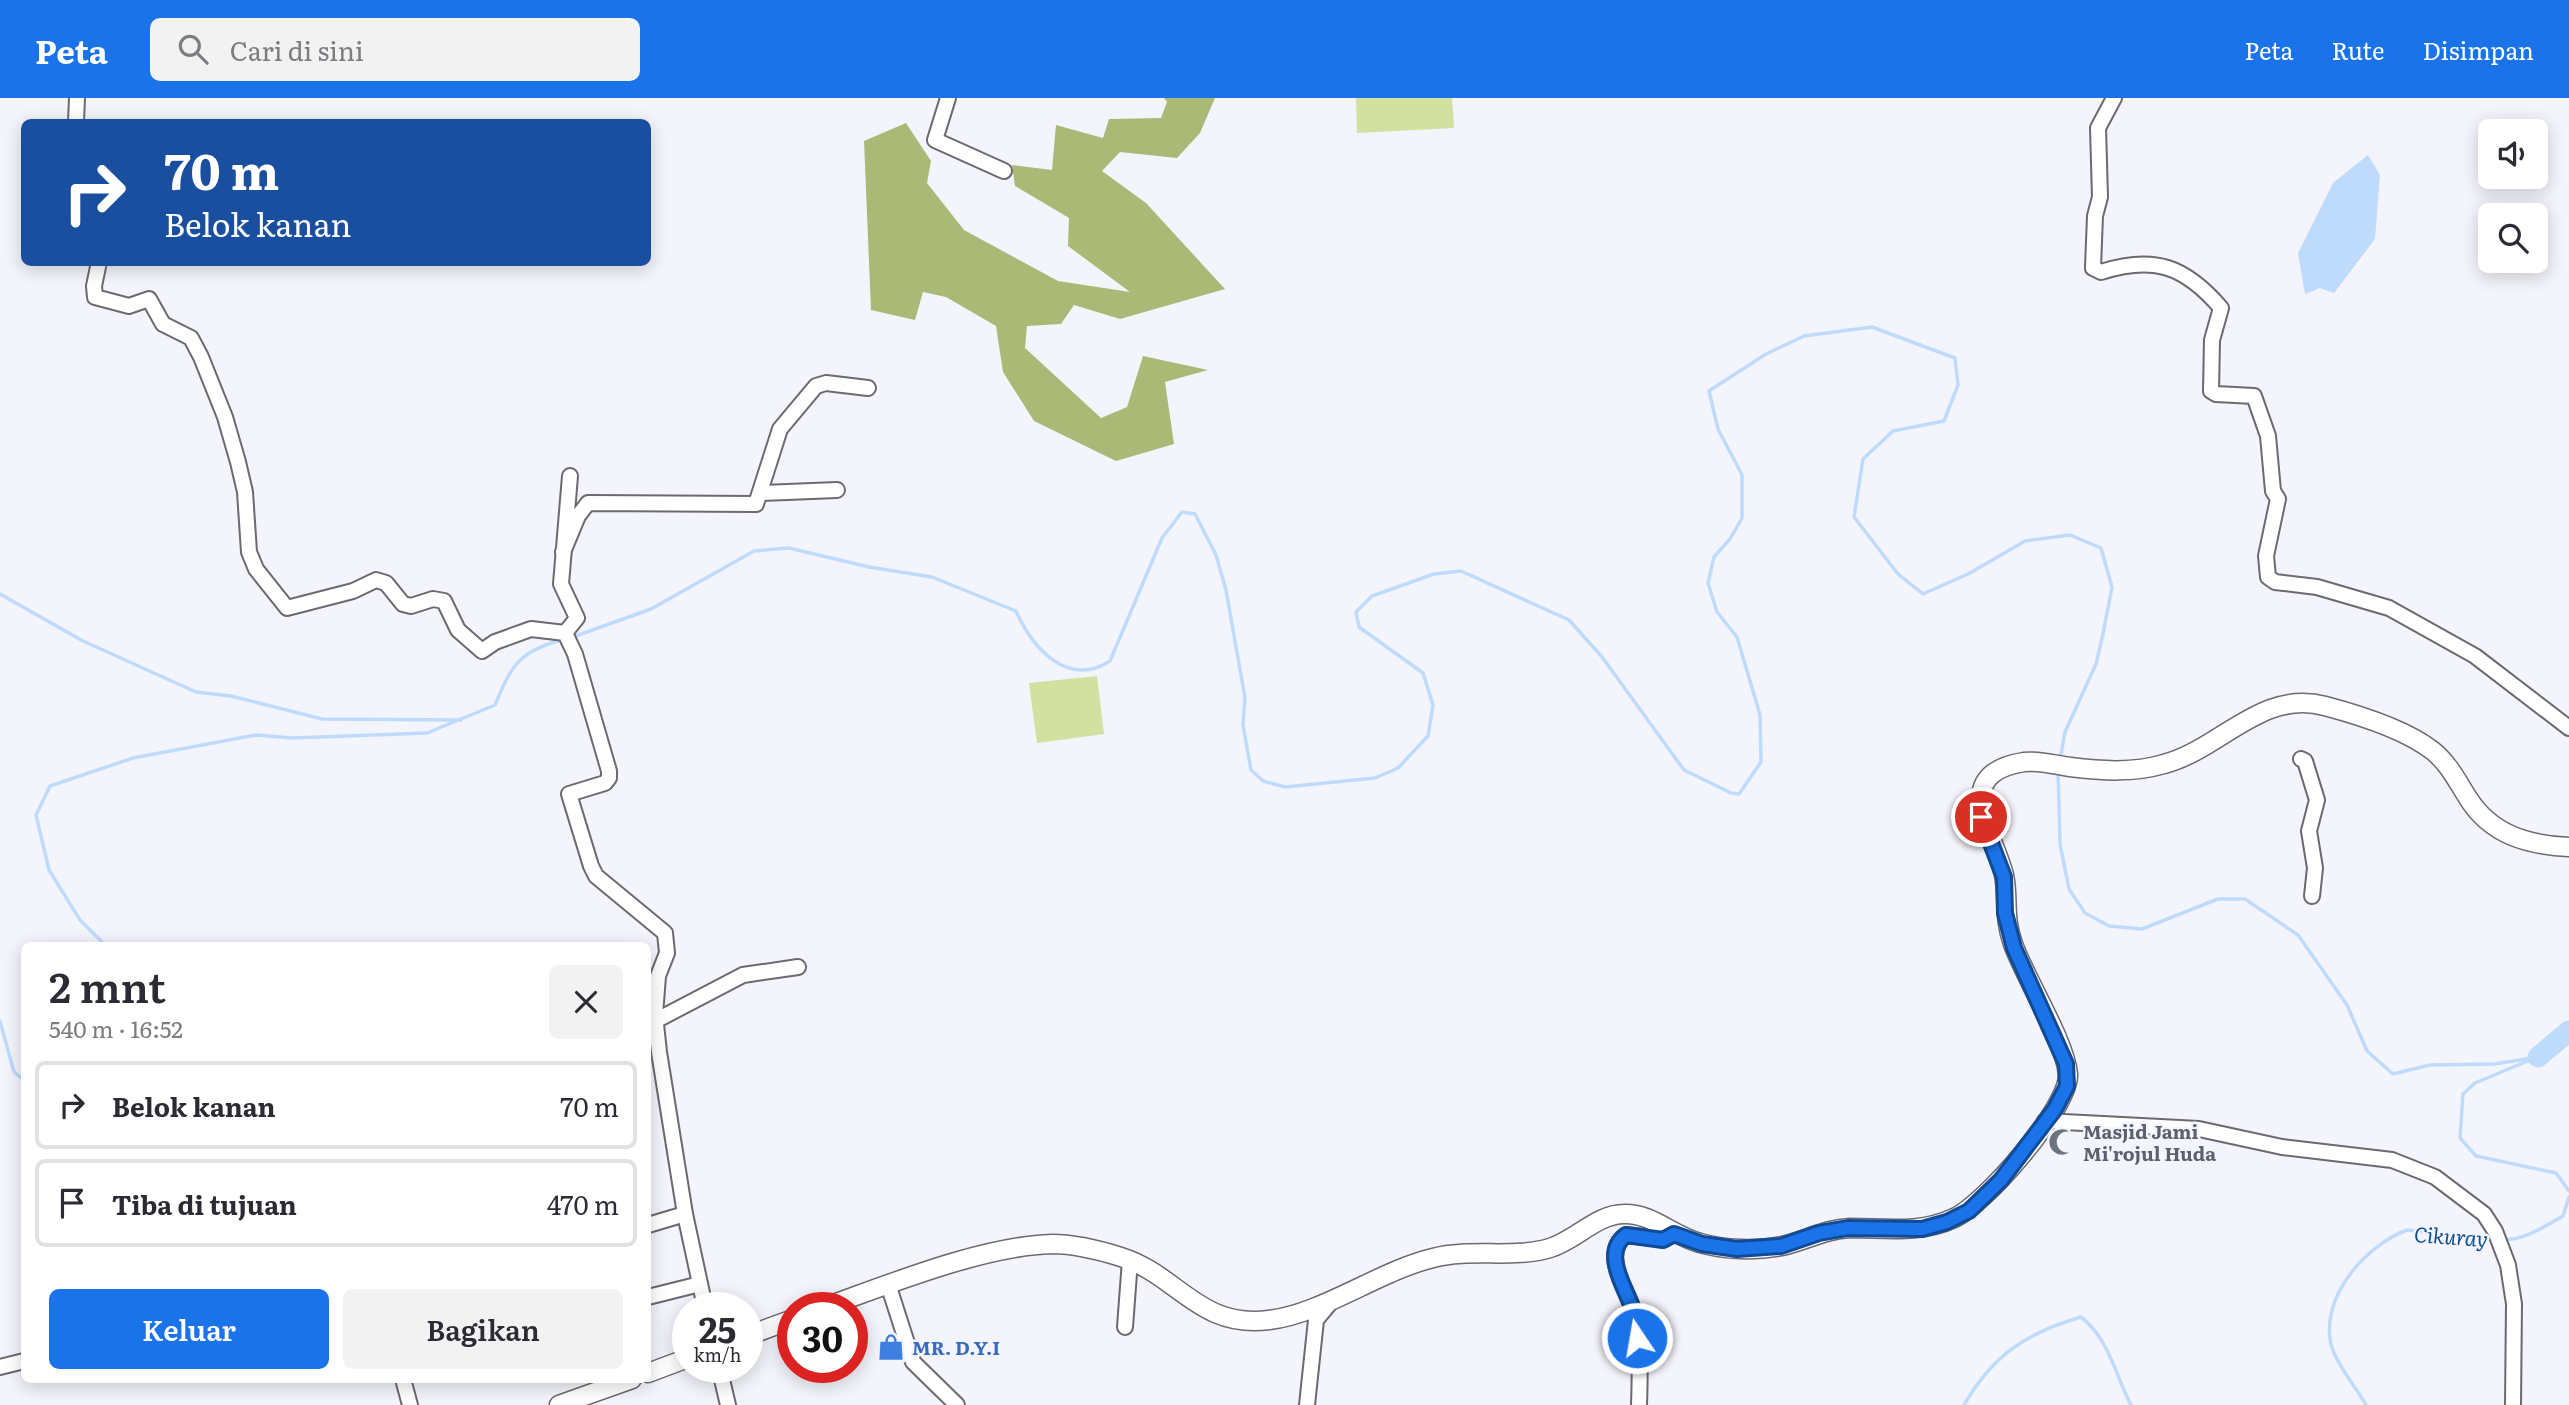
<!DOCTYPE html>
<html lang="id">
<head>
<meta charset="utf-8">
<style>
  body { margin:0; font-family:Literata,serif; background:#f2f2f3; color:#2b2b33; height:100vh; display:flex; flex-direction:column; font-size:26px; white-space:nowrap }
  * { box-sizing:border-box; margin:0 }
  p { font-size:23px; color:#7c7c81 }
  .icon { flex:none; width:38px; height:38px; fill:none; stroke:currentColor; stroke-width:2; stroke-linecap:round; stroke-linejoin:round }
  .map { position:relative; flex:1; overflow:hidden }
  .panel { position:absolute; left:21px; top:844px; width:630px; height:441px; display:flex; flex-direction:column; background:#fff; border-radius:10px; box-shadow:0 4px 18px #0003 }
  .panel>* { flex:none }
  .top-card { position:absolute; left:21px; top:21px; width:630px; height:147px; border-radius:10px; box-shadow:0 4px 18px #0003; background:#1a4fa0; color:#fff; overflow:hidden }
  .tools { position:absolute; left:2478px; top:21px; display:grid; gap:14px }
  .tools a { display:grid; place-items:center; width:70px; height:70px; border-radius:10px; background:#fff; box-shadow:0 4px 18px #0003; font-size:35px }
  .speed { position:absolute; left:672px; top:1194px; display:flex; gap:14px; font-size:35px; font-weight:700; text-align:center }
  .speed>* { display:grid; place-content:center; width:91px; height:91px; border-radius:50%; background:#fff; box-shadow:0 4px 18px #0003; line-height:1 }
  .speed small { font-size:18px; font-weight:400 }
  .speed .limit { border:10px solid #d22; background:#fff; color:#111 }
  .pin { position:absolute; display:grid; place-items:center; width:60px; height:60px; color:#fff; margin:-30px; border:4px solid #fff; border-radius:50%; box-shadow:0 2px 7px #0007 }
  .me { position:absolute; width:77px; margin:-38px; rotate:348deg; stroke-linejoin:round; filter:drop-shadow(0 0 5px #0008) }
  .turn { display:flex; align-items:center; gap:24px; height:147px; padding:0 28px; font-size:32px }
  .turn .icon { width:91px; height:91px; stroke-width:2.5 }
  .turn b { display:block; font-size:49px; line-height:60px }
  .round { display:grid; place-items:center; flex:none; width:74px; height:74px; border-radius:10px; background:#f2f2f3 }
  .summary { display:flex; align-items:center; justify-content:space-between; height:119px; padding:0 28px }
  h1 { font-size:42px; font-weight:600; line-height:52px }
  .cta { display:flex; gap:14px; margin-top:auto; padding:14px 28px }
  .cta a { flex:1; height:80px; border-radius:10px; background:#1a73e8; color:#fff; font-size:28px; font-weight:600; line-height:80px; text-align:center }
  .cta a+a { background:#f2f2f3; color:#2b2b33 }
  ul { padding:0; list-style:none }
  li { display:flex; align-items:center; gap:21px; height:88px; margin:0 14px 10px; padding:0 14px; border:4px solid #e1e1e2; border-radius:10px }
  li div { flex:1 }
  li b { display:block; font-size:26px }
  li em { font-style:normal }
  header { display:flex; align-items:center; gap:42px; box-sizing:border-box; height:98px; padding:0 35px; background:#1a73e8; color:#fff }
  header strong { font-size:33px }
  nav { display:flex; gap:38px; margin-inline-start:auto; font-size:24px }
  .search { width:490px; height:63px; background:#f2f2f3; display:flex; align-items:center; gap:18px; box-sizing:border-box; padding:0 24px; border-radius:10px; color:#7c7c81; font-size:26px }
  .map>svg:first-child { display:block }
</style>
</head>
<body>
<header>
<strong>Peta</strong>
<div class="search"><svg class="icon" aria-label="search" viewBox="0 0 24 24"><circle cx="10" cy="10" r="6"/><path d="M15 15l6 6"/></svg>Cari di sini</div>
<nav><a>Peta</a><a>Rute</a><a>Disimpan</a></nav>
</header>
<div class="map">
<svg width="2569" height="1307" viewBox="0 0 2569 1307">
  <rect width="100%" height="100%" fill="#f4f4fc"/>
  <g fill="#d2e0a0">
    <path d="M1356,0H1452L1454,30L1357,35Z"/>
    <path d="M1097,578L1104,636L1037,645L1029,585Z"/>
  </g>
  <path fill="#abb977" d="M1164,0H1215L1200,35L1177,60L1120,54L1102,73L1146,105L1225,191L1120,221L1074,207L1061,226L1027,228L1025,250L1101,320L1127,309L1143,258L1208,272L1165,284L1174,346L1116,363L1034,323L1003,274L996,228L946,199L923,194L915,222L871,212L864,43L906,25L931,63L927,85L964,132L1058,183L1130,194L1068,148L1069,120L1015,88L1012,67L1052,72L1056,27L1103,40L1109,21L1161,20L1167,4Z"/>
  <path fill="#bfdbfb" d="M2368,57L2380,77L2375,141L2334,195L2320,190L2305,196L2298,155L2333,85Z"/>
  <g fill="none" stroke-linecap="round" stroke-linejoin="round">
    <g stroke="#bfdbfb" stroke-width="3.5">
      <path d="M0,496L83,543L196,594L231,598L322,621L461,622"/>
      <path d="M573,539L651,511L754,453L789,450L869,469L932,479L1016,513C1033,551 1068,590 1110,563L1162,440L1182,414L1195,416L1216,457L1226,492L1245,600L1243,627L1251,672L1263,683L1285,689L1375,680L1398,670L1428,638L1433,607L1423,575L1359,529L1356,514L1372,498L1434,476L1461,473L1569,522L1602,559L1684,672L1731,695L1739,696L1761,664L1760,617L1737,539L1717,514L1708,485L1714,459L1730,441L1742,420V377L1718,331L1709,293L1766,256L1804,238L1872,229L1955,260L1958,287L1944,323L1893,333L1863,361L1854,419L1898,476L1923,496L1970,475L2025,443L2070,437L2101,450L2112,489L2103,536L2096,566L2065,634L2060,662"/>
      <path d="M2058,673L2060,746L2069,791L2085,815L2109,828L2142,831L2218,801H2245L2298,837L2347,907L2367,953L2393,976L2430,967L2494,966L2538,959"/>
      <path d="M105,847L80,822L49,772L36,717L50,688L133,660L256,637L292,640L427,635L495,607C511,568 519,553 562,542"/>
      <path d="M0,923L14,974L24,982"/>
      <path d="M2535,960L2475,985L2463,996L2460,1040L2476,1058L2556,1075L2569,1093"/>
      <path d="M2502,1142C2524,1142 2544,1129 2563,1118L2569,1099"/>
      <path d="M1964,1307C1993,1257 2026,1235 2081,1219C2109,1241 2115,1276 2131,1307"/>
      <path d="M2366,1307C2356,1289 2336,1266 2331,1246C2320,1199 2366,1147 2407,1132L2494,1142"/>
    </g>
    <path stroke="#bfdbfb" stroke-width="21" d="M2538,959L2569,933"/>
    <defs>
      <g id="minor">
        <path d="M948,0L935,42L1004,73"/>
        <path d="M2114,0L2098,30L2100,99L2095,118L2093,170L2101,174C2154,157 2185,168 2221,210L2212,242L2211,293L2216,296L2254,298L2268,338L2273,393L2278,401L2266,458L2268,479L2275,484L2317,489L2389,510L2475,558L2569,630"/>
        <path d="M76,24L77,0"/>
        <path d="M99,164L94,188L95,199L129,208L149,201L163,226L191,240L201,259L225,319L238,364L245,394L249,454L256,471L287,510L353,493L376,482L386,485L403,506L411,508L433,501L444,503L458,532L482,553L495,544L531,531L565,535L575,556L609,673V680L605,685L569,696L591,768L596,778L665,835L667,855L658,878L655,917L659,954L685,1116L705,1209"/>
        <path d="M762,395L837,392"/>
        <path d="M563,454L578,418L588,405L756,406L780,331L816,288L826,285L868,290"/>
        <path d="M565,535L577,520L561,486L570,378"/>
        <path d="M2301,661L2305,663L2317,702L2309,733L2315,770L2312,798"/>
        <path d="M655,923L743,877L798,869"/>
        <path d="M2045,1023L2199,1031L2282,1049L2392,1062L2435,1079L2484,1116L2495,1133L2508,1167L2514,1206L2513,1307"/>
        <path d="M648,1127L685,1116"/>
        <path d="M888,1186L913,1264L957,1307"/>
        <path d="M648,1199L700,1186"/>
        <path d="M1125,1229L1130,1162"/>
        <path d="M0,1269L24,1263"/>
        <path d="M719,1269L728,1307"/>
        <path d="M403,1281L410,1307"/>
        <path d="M1307,1307L1316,1222L1331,1204"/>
        <path d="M1639,1307C1640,1277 1641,1245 1634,1215C1629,1196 1616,1180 1615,1159C1615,1150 1619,1142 1626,1137L1663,1141L1674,1136"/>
      </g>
      <g id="major">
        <path d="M825,1209C890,1186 983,1148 1052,1146C1073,1146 1102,1153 1121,1159C1178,1177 1199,1231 1269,1222C1322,1216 1379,1173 1433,1160C1472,1150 1513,1161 1550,1150C1576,1142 1597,1116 1624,1116C1652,1115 1673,1138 1700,1145C1724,1152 1756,1153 1782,1148C1805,1143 1825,1131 1850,1130C1886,1130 1920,1136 1954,1120C1984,1107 2070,1009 2068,976C2065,943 2026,882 2013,846C2003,818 2009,801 2004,777C1994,736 1948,676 2024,664C2040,662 2055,667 2070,669C2102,673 2133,675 2164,666C2221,651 2261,591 2325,608C2359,617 2405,631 2433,653C2449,666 2457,683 2468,700C2491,737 2528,747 2569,749"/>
        <path d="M747,1238L793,1221"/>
        <path d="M648,1275L688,1260"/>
        <path d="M559,1307L632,1281"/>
      </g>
    </defs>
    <use href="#minor" stroke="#6a6a70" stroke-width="18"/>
    <use href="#major" stroke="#6a6a70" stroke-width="21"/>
    <use href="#minor" stroke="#fff" stroke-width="14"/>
    <use href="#major" stroke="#fff" stroke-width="18"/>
  </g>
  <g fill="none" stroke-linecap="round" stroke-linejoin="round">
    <defs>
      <path id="route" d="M1637,1240C1636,1231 1636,1221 1633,1212C1626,1190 1601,1155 1626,1137L1663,1142L1674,1136L1702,1146L1737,1151L1781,1148L1819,1135L1848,1130L1922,1131L1947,1124L1969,1113L2001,1082L2055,1011L2067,988L2066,966L2014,850L2005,815L2004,779L1981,719"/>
    </defs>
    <use href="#route" stroke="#114b97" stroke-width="18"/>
    <use href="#route" stroke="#1a73e8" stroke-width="12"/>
  </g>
  <defs>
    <symbol id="mosque-bare" viewBox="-9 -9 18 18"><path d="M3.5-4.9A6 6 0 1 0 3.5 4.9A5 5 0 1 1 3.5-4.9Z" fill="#6b7280" stroke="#f4f4fc" stroke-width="2.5" paint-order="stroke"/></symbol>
    <symbol id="shop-bare" viewBox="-9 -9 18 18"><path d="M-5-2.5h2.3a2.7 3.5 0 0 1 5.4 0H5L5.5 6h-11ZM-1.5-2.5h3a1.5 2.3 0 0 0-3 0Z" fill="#3f7fe0" stroke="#f4f4fc" stroke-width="2.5" paint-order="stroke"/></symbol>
  </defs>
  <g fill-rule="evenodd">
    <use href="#mosque-bare" x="2043" y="1025" width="38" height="38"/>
    <use href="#shop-bare" x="872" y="1230" width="38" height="38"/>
  </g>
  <g text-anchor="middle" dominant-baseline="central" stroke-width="5" stroke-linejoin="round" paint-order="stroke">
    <g font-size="19" font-weight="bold" fill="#5b616d" stroke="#f4f4fc" text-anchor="start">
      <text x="2083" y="1033">Masjid Jami<tspan x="2083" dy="22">Mi'rojul Huda</tspan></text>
    </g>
    <g font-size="19" font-weight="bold" fill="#366cbe" stroke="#f4f4fc" text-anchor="start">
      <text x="912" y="1249">MR. D.Y.I</text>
    </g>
    <g font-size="21" font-style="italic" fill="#0f5290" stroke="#f4f4fc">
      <text transform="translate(2451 1137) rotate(4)">Cikuray</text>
    </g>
  </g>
</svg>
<div class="tools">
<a><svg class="icon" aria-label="sound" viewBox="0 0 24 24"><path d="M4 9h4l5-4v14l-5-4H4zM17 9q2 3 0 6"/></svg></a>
<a><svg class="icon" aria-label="search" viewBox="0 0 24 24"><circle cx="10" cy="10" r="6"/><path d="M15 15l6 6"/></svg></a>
</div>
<div class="speed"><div>25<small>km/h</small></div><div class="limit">30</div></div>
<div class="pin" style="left:1981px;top:719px;background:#d93025"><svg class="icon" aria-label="arrive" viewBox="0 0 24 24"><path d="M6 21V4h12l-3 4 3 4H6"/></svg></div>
<svg class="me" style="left:1637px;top:1240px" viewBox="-20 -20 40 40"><circle r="17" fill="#1a73e8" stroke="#fff" stroke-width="3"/><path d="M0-11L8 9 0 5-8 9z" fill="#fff"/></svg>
<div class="top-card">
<div class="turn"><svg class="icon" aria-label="right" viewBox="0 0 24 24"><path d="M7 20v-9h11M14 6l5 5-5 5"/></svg><div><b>70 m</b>Belok kanan</div></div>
</div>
<section class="panel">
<div class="summary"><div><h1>2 mnt</h1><p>540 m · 16:52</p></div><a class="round"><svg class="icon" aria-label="close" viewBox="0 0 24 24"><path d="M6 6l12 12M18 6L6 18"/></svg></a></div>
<ul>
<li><svg class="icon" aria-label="right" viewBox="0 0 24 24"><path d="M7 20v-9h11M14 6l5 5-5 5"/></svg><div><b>Belok kanan</b></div><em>70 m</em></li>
<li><svg class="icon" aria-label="arrive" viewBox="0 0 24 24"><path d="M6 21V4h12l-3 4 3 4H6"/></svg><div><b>Tiba di tujuan</b></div><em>470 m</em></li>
</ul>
<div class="cta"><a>Keluar</a><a>Bagikan</a></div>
</section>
</div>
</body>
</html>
